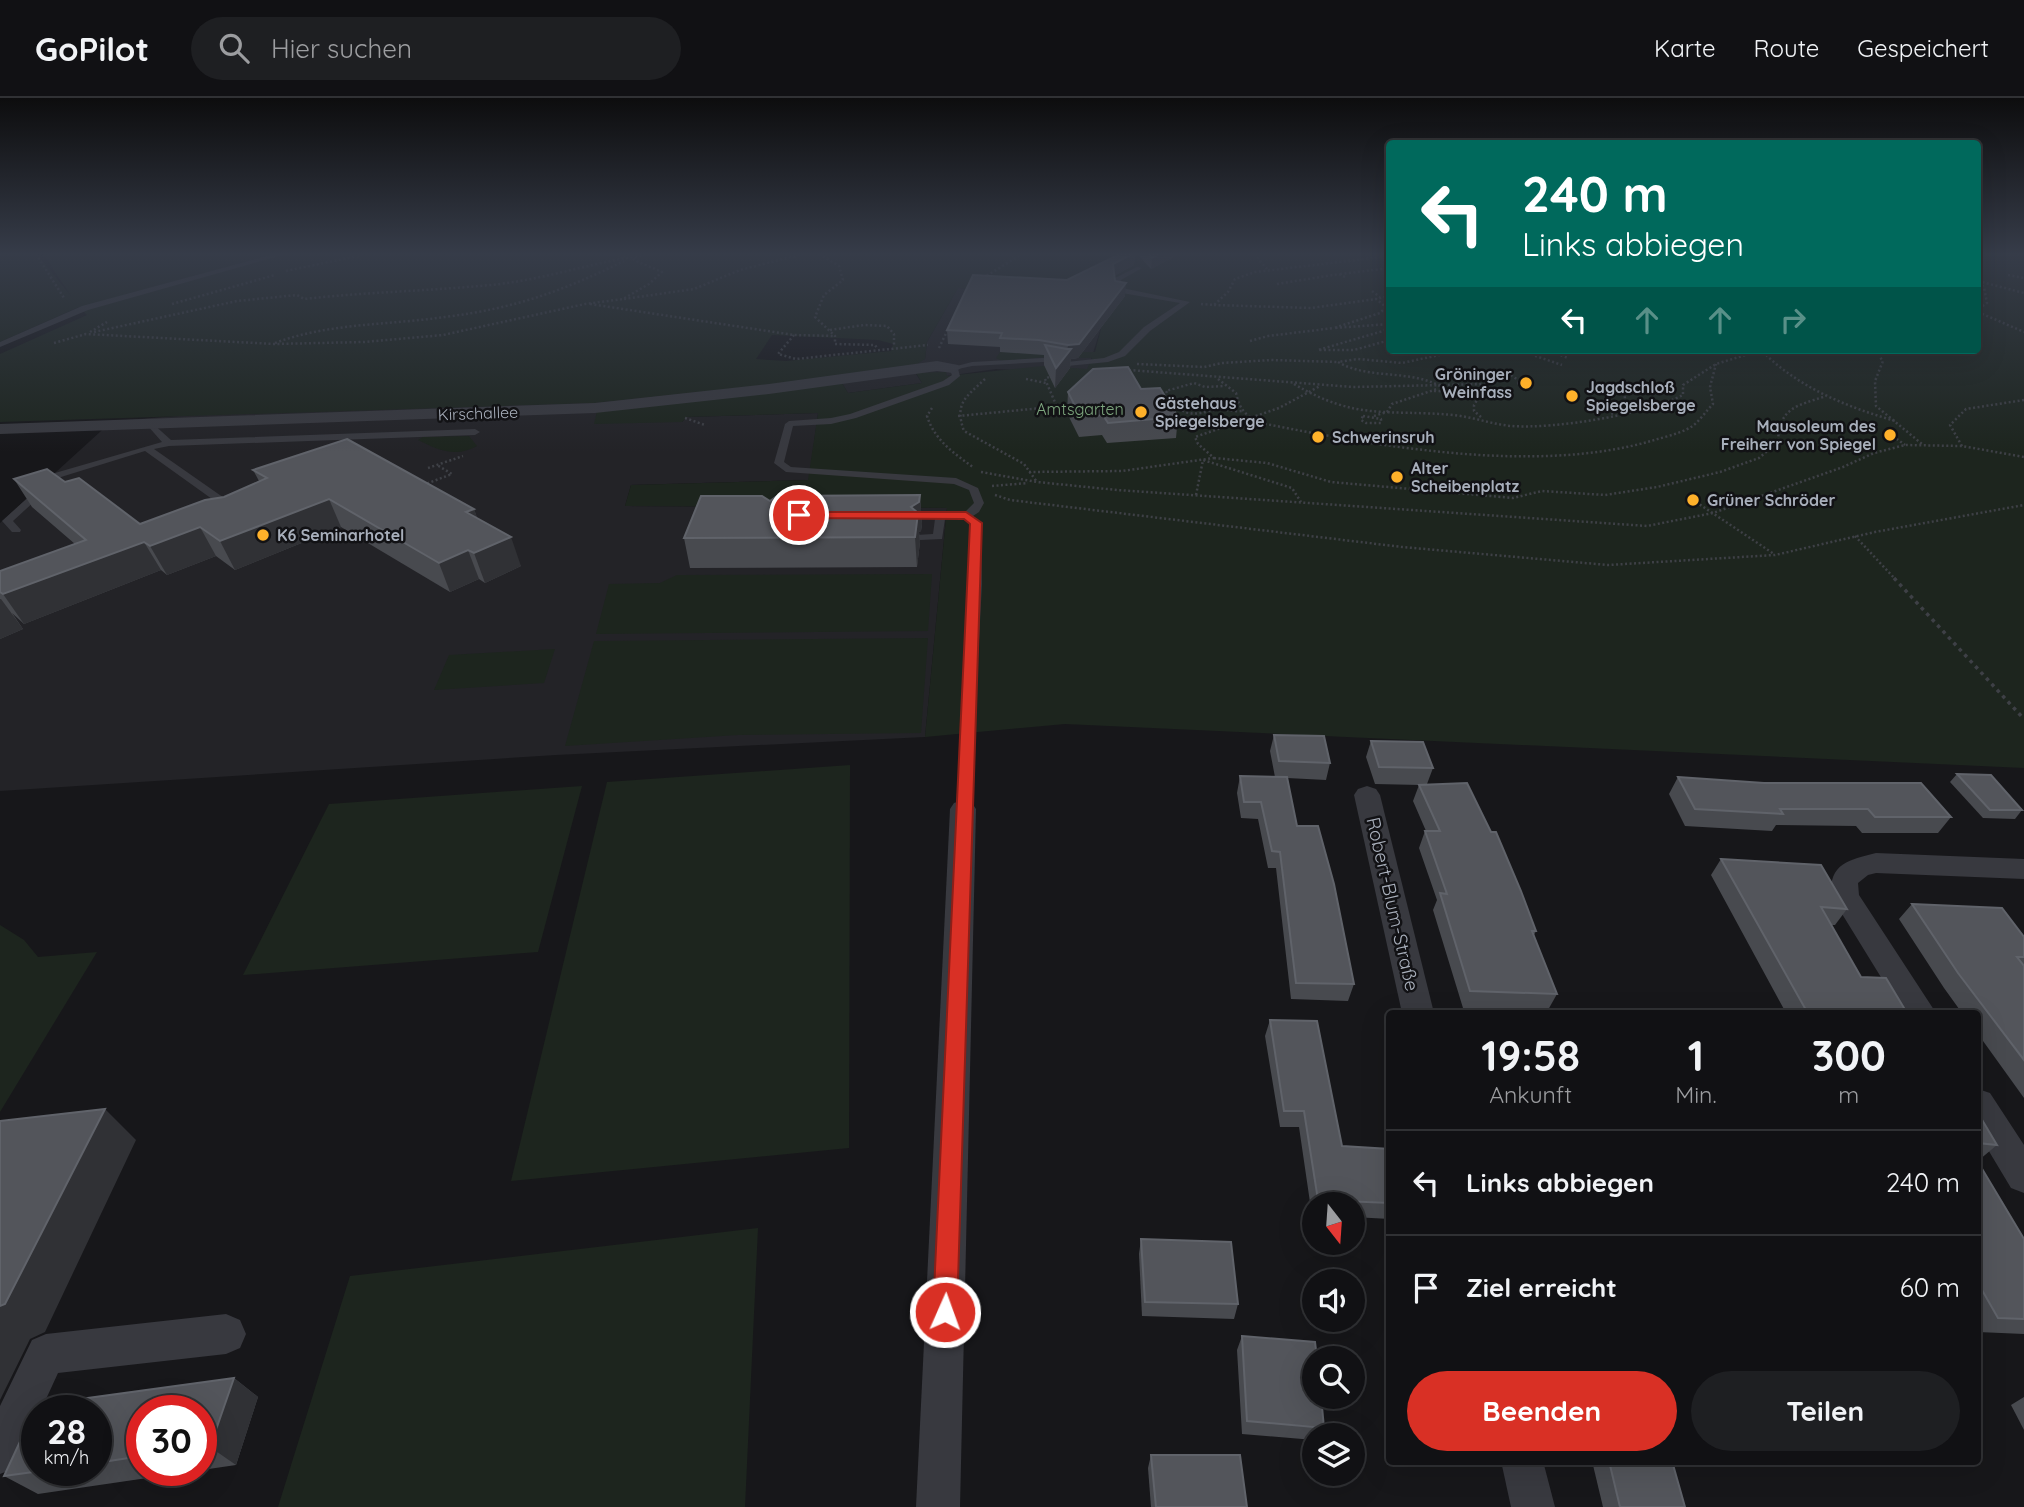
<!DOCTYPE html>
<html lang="de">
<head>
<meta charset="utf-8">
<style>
  body { margin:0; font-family:Quicksand,sans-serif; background:#1e1f22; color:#f1f3f6; height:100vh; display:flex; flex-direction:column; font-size:26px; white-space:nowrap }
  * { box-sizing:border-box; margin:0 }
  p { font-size:23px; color:#9c9da0 }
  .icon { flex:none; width:38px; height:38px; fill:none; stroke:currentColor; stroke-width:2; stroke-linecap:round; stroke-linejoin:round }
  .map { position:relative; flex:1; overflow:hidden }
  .side { position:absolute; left:1386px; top:912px; width:595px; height:455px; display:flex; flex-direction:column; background:#111114; border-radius:7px; box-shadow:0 7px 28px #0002,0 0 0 2px #303134 }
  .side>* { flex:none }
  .banner { position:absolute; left:1386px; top:42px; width:595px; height:214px; border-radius:7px; box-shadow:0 7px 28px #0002,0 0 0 2px #303134; background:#00695c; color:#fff; overflow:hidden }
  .needle { width:46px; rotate:163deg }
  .tools { position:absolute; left:1302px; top:1094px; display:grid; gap:14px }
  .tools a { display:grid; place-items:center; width:63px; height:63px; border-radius:50%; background:#111114; box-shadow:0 7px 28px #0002,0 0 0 2px #303134; font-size:35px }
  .speed { position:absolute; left:21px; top:1297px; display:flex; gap:14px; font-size:35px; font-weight:700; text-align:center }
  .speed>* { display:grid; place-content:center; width:91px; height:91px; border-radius:50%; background:#111114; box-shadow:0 7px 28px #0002,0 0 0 2px #303134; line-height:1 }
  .speed small { font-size:18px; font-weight:400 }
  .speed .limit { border:10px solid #d22; background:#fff; color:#111 }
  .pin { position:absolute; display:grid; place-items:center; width:60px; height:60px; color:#fff; margin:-30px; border:4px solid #fff; border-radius:50%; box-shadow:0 2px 7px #0007 }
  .me { position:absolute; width:77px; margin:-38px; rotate:2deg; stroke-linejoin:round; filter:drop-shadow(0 0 5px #0008) }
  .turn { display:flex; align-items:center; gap:24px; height:147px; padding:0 21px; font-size:32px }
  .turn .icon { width:91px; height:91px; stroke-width:2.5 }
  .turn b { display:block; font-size:49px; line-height:60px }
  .lanes { display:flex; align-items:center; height:66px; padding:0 21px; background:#0003; justify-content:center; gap:35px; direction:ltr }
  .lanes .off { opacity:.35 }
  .eta { display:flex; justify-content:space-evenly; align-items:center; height:119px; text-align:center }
  .eta b { font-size:42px; font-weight:700; line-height:49px }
  .action { display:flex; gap:14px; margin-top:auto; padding:14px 21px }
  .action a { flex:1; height:80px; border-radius:42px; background:#d93025; color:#fff; font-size:28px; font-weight:700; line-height:80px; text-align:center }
  .action a+a { background:#1e1f22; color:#f1f3f6 }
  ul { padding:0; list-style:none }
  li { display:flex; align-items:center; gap:21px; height:105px; padding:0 21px; border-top:2px solid #303134 }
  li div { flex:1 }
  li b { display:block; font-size:26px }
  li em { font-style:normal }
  header { display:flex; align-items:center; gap:42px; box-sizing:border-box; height:98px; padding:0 35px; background:#111114; border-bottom:2px solid #303134 }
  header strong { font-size:33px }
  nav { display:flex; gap:38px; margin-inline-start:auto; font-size:24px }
  .search { width:490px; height:63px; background:#1e1f22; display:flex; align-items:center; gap:18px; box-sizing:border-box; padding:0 24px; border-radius:38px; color:#9c9da0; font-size:26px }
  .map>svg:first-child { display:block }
</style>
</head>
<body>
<header>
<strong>GoPilot</strong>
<div class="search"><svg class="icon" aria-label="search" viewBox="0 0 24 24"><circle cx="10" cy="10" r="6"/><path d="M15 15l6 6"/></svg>Hier suchen</div>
<nav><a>Karte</a><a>Route</a><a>Gespeichert</a></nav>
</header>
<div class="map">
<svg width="2024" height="1409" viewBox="0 0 2024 1409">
  <rect width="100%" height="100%" fill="#17171a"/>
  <path fill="#232327" d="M958,190L1091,196L1108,207L1088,271L1199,282L996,271L947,278L916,276L922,285L848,295L842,285L597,313L682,324L687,319L818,315L809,382L631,387L625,408L947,410L925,639L556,657L0,693V425L112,323L925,261L927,244Z"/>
  <g fill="#1d251e" fill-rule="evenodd">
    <path d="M0,156H37L71,198L43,156H1389L1390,252H1978V156H2024V670L1065,626L925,639L947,410L625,408L631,387L808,382L818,315L687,319L682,324L594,326L597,313L842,285L848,295L922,285L916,275L946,274L947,278L1043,268L1087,271L1092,260L1047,259L1002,263L996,260L1000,254H1095L1107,207L1090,196L958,190L927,244L925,261L917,266L767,287L594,305L0,324V256L87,217L79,209L0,244ZM772,237L878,242L893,246L891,253L786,263L756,261Z"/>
    <path d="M469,338L477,348C456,360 438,352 418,342L423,339Z"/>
    <path d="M932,476L928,533L596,536L609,486L660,485L677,477Z"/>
    <path d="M928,540L921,635L738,637L565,648L594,543Z"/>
    <path d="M555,551L544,585L434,592L449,557Z"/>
    <path d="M850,667L849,1050L511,1083L607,684Z"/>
    <path d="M582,688L538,854L243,877L329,706Z"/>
    <path d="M0,827L24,842L38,859L97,854L0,1014Z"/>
    <path d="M758,1130L745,1409H278L350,1178Z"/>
  </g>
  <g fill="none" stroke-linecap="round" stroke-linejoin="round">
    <g stroke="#3e4046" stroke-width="2.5" stroke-dasharray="2 2.5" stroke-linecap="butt">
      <path d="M36,156L64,200"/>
      <path d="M591,156L627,158"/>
      <path d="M819,156L839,168L843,182L824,197L815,219L835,238V246L875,247L877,250"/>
      <path d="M993,156L1014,158"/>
      <path d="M1254,156L1267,171"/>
      <path d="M286,173L367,156"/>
      <path d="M1340,176L1390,170"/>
      <path d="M2008,177L2024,180"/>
      <path d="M983,180L1022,156"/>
      <path d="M1978,183L2024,195"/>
      <path d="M1978,185L1984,189L1987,205L1978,211"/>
      <path d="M1277,186L1339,176L1347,180"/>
      <path d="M1372,193L1380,199"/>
      <path d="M1390,198L1376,201L1386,209L1380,215L1334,230L1390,226"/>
      <path d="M624,201L694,191L740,172L803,156"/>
      <path d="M172,206L275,177"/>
      <path d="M590,206L794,237L835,238"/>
      <path d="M1201,206L1214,207L1228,194L1235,181L1255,174L1390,158"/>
      <path d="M1214,207L1311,210L1376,201"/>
      <path d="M1978,214L2024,234"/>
      <path d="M1978,218L1983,224L1978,231"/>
      <path d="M1390,231L1318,252H1354L1390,242"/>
      <path d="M830,232L864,227L887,228L894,236V249"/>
      <path d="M90,234L107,224"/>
      <path d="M94,234L237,203L297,197L304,201C366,194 428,193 490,187C546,182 598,162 653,156"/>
      <path d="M794,237L778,256L796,261L928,247"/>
      <path d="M1250,243L1268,238L1334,230"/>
      <path d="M54,245L86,236L274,246L364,244L443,237L585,206L623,201L649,186L662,174L634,162V158"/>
      <path d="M275,245C328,225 389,227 445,219C516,210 560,194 624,163"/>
      <path d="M939,250L950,227"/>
      <path d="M1518,252L1562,267"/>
      <path d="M1555,252V255L1568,260"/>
      <path d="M1767,252V258C1804,292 1848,309 1895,323"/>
      <path d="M1882,252L1879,258L1883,263L1875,283L1876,308L1922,346"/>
      <path d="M1137,266L1204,269L1222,265L1271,262L1338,264"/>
      <path d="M1129,272L1353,289L1488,286"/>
      <path d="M1511,277L1522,285"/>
      <path d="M1049,279L1045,281L1057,309"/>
      <path d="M985,281C966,299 954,305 964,333L1024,366L1037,384"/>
      <path d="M1026,281L1046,285"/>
      <path d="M1218,281L1236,295C1240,314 1248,320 1266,326C1382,349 1536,376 1651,343C1664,339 1679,336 1691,329C1699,324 1706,313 1713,306L1710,289L1716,266"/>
      <path d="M1526,284L1529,286L1517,285Z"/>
      <path d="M1603,285L1624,288L1626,315"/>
      <path d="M1294,286C1357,323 1386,311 1453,317C1473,319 1491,326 1511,328C1556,331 1643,317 1683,297V287L1716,266L1762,252"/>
      <path d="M1440,288C1408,271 1369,282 1338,264L1358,261L1402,265L1463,252"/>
      <path d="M1434,293L1481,294"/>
      <path d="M1163,303H1171C1192,326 1203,310 1225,312C1231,312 1235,314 1242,313"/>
      <path d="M1171,303L1166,293L1194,285L1205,289L1223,288"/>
      <path d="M1596,306L1613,316"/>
      <path d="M932,310L927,318C935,343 954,355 974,370"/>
      <path d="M958,318L1063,308"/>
      <path d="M1363,318L1381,321V325H1366L1361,322Z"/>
      <path d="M1374,318L1387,314L1392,306L1437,291"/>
      <path d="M1481,319L1474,313V307L1487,286"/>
      <path d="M685,320L705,327"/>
      <path d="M1893,338L1905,347"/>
      <path d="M1962,348L1950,327L1966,311L2024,302"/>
      <path d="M1214,360L1267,365L1331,384L1513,400L1542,393L1605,397L1657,389L1720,374L1759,360L1778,344C1779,309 1797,308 1826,298"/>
      <path d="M428,370L463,358"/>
      <path d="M981,374L1037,384L1117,392L1647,428L1713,415L1843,369L1874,355L1905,347L1962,348L2024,359"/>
      <path d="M1029,374L1122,373L1214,360L1198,346L1195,339L1279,310L1320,288"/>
      <path d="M423,387L452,376L437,367"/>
      <path d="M992,388L1028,385"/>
      <path d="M995,397L1010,402L1402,449L1608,467L1775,457L1875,434L2024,407"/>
      <path d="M1196,397L1203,362L1292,390L1301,404"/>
      <path d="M1696,404L1774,456"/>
      <path d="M1855,438L1896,482"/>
    </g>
    <path stroke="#3e4046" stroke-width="3.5" stroke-dasharray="3.5 4.5" stroke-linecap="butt" d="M1894,480L2024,621"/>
    <g fill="#38393f" fill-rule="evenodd">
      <path d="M274,156H286L88,212L0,249V244L82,208Z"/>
      <path d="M1137,169L1142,170L1121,182L1122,190L1190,204L1150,233L1125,258L1108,264L1067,268L1043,264L972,268L958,271L960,278L949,287L856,320L831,326L793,328L784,364L791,369L956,380L978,390L984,405L979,414L973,418L981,425L982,486L970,711L968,714H958L956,711L970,486L971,426L964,421H945L942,441L920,442L915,439L916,437L933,436L935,421H904L899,418L904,415H964L974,405L969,392L954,386L786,374L774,365L785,326L789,323L831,320L850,316L943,283L952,277L949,270L972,264L1043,260L1067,264L1104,260L1119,254L1144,229L1180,205L1116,194L1115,180Z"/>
      <path d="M151,324L171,342L475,331L480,334L475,337L169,348L154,351L227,402V406H219L145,353L61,379L13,423L21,432L20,434H12L2,423L55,375L162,344L147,327Z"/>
    </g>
    <g fill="#38393f" fill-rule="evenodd">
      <path d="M937,263L958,267L961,270L953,275L937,273L769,296L595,315L0,336V326L595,305L769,286Z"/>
      <path d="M1367,688L1376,691L1380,697L1434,915H1402L1354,697L1358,691Z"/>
      <path d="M963,702L972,705L976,711L960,1409H916L950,711L954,705Z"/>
      <path d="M1876,755L2024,761V781L1876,775L1868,777L1858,785L1859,797L1936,915H1903L1831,798C1829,765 1849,762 1876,755Z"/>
      <path d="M1978,991L1990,995L2024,1047V1095L2011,1090L1978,1035Z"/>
      <path d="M226,1216L240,1222L246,1236L240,1250L226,1256L58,1275L41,1312H37V1322L15,1370L0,1376V1308L32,1242L46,1236Z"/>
      <path d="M1501,1363H1543L1555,1409H1511Z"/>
    </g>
  </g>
  <g fill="#484a4f" fill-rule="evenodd">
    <path d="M1120,156H1135L1134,167L1114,178L1115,183L1125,198L1078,260L1071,261L1070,270L1055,290L1044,267V257L1000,254V249L948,246L947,232L1067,182Z"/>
    <path d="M1137,156H1179L1151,171Z"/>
    <path d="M1141,291L1178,319L1176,340L1107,345L1102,337L1079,339L1067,315L1068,294Z"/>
    <path d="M253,372L474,411L477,420L521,468L485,485L479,481L450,494L341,429L235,472L216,458L167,477L161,472L24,526L12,515L23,531L0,541V473L75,446L32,409L14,381L65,384L140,426L224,399L259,383Z"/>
    <path d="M920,397L922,426L921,433L919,434L920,444L917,469L690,470L684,440L770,403Z"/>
    <path d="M1274,637L1330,665L1326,682L1287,680L1297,728L1354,886L1348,903L1291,901L1276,770H1268L1258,721L1241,720L1237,695L1240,678L1275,679L1270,653Z"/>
    <path d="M1371,643L1433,670L1427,686L1536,833L1534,837L1557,896L1548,912L1463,910L1433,812L1437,802L1419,750L1425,733H1426L1413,703L1419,687H1420L1375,686L1366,659Z"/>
    <path d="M1957,676L2022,712L2015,721L1983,720L1950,684Z"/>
    <path d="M1678,679L1951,719L1938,735H1862L1856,728L1776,727L1772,733L1685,728L1669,696Z"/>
    <path d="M1721,761L1847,811L1835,827H1831L1861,879L1907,915H1786L1711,777Z"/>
    <path d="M1912,806L2024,839V1000L1978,936V915H1962L1944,890L1899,821Z"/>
    <path d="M1270,922L1342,1048L1390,1051V1121L1353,1119V1106H1314V1118H1312L1299,1029H1280L1265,938Z"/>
    <path d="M1978,1015L1997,1047L1979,1062H1978Z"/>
    <path d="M1978,1064L2024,1141V1236L1978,1234Z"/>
    <path d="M1141,1141L1238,1206L1234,1221L1142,1218L1139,1156Z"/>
    <path d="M1242,1238L1324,1330L1320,1337H1314V1342L1242,1336L1237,1252Z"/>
    <path d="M234,1280L258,1299L236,1367L38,1396L4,1378L37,1307ZM37,1312H96V1372H37ZM142,1312H201V1372H142Z"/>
    <path d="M2024,1299V1332L2011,1307Z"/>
    <path d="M1151,1357L1247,1409H1151L1148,1370Z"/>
    <path d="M1592,1363H1672L1685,1409H1603Z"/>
  </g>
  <g fill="#303135">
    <path d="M1132,156H1135L1134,167L1113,179V166Z"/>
    <path d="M1159,156H1179L1151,171L1152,160Z"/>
    <path d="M1126,185L1125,198L1078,260L1071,261L1070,270L1055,290L1056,270L1067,255L1068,247Z"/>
    <path d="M920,397L922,426L921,433L919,434L920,444L917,469L915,439L911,409Z"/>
    <path d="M329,401L341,429L235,472L220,443Z"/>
    <path d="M474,411L484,439L466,414Z"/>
    <path d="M200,429L216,458L167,477L150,448Z"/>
    <path d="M511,439L521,468L485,485L474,455Z"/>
    <path d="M144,444L161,472L24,526L3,496Z"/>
    <path d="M468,452L479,481L450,494L439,465Z"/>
    <path d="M0,501H1L23,531L0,541Z"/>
    <path d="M105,1011L136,1042L45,1234L30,1241L0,1302V1208Z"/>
    <path d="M234,1280L258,1299L236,1367L210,1349Z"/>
  </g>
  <g fill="#53555b" stroke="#60636a" stroke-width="2">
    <path d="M1120,156H1132L1113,166L1115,183L1126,185L1079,246L1068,247L1039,242L1000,240L1002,235L947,232L973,177L1067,182Z"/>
    <path d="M1149,156H1159L1152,160Z"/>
    <path d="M1045,247L1067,251H1071L1056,270Z"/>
    <path d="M1128,269L1141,291L1160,290L1178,319L1108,325L1103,317L1080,318L1068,294L1093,271Z"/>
    <path d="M347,341L474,411L466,414L511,439L474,455L468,452L439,465L329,401L220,443L200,429L150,448L144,444L3,496L0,494V473L86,442L14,381L47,371L65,384L79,380L140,426L205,402L224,399L267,380L253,372Z"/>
    <path d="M920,397L919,404L911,409L918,415L915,439L684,440L701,398H762L770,403L777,398Z"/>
    <path d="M1274,637L1324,638L1330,665L1279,663Z"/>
    <path d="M1371,643L1423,644L1433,670L1379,669Z"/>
    <path d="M1957,676L1991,677L2022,712H1990Z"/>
    <path d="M1240,678L1287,679L1297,728H1318L1334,786L1354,886L1296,885L1280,754L1272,753L1261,704H1244Z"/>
    <path d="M1678,679L1764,685H1921L1951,719H1875L1868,711H1780L1783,716L1695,711Z"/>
    <path d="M1467,685L1491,734H1496L1521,793L1536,833H1532L1557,896L1470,893L1440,795L1447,796L1425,733H1440L1419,687Z"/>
    <path d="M1721,761L1821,767L1847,811L1821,809L1861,879L1886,880L1907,915H1856L1806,912Z"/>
    <path d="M1912,806L2002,810L2024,839V859H2017L2024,868V962L1958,875Z"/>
    <path d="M1270,922L1317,923L1342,1048L1390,1051V1105L1318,1102L1304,1013H1284Z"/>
    <path d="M105,1011L5,1206L0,1208V1023Z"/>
    <path d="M1978,1015L1997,1047L1978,1045Z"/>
    <path d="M1978,1064L2024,1141V1221L1998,1220L1978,1185Z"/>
    <path d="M1141,1141L1231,1144L1238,1206L1145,1204Z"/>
    <path d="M1242,1238L1315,1244L1317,1260H1314V1298H1321L1324,1330L1247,1323Z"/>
    <path d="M234,1280L210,1349L201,1350V1312H142V1358L96,1365V1312H37V1372H48L4,1378L37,1307Z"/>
    <path d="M1151,1357H1240L1247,1409H1156Z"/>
    <path d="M1609,1363H1672L1685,1409H1620Z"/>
  </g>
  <linearGradient id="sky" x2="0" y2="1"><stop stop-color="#0d0d0e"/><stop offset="0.44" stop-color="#363c49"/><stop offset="1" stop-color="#363c49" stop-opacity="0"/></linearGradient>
  <rect width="2024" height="354" fill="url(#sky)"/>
  <path fill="#d93025" stroke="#8d1f18" stroke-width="2" d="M795,414H966L982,425L957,1214L953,1222L945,1225L937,1222L933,1214L970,426L964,421L799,420L795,419Z"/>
  <g fill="#ffb12a" stroke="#121215" stroke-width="2.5">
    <circle cx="1526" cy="285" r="7"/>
    <circle cx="1572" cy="298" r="7"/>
    <circle cx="1141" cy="314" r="7"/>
    <circle cx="1890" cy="337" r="7"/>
    <circle cx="1318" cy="339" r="7"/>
    <circle cx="1397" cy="379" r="7"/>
    <circle cx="1693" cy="402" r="7"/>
    <circle cx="263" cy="437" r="7"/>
  </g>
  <g text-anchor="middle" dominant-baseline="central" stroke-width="5" stroke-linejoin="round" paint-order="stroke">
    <g font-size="16" font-weight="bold" fill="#a8afbb" stroke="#121215" text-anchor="start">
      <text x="1512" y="276" text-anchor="end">Gröninger<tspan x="1512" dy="18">Weinfass</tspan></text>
      <text x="1586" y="289">Jagdschloß<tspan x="1586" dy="18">Spiegelsberge</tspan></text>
      <text x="1155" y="305">Gästehaus<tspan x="1155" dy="18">Spiegelsberge</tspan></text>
      <text x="1876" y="328" text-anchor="end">Mausoleum des<tspan x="1876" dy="18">Freiherr von Spiegel</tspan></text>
      <text x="1332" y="339">Schwerinsruh</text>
      <text x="1411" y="370">Alter<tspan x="1411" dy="18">Scheibenplatz</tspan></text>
      <text x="1707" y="402">Grüner Schröder</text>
      <text x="277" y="437">K6 Seminarhotel</text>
    </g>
    <g font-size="16" fill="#7ea77f" stroke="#121215">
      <text x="1080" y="311">Amtsgarten</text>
    </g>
    <g font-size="16" fill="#a8afbb" stroke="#121215">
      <text transform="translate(478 315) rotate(-2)">Kirschallee</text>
    </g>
    <g font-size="19" fill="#a8afbb" stroke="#121215">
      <text transform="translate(1393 806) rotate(77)">Robert-Blum-Straße</text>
    </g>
  </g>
</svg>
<div class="tools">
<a><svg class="needle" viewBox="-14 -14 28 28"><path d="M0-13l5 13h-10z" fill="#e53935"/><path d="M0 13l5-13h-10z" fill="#9c9da0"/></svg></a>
<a><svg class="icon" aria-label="sound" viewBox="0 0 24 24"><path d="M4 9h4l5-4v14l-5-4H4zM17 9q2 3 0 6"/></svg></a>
<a><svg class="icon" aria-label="search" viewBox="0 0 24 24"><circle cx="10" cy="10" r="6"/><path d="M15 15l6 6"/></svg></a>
<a><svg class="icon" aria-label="layers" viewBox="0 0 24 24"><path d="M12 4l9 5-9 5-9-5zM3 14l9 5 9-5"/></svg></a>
</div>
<div class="speed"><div>28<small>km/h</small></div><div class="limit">30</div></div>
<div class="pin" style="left:799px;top:417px;background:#d93025"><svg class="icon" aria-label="arrive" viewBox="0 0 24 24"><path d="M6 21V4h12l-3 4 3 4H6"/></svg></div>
<svg class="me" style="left:945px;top:1214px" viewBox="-20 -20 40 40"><circle r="17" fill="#d93025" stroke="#fff" stroke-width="3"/><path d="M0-11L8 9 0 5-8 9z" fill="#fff"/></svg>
<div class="banner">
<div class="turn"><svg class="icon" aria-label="left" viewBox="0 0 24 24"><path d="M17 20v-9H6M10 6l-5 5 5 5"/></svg><div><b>240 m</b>Links abbiegen</div></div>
<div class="lanes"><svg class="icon" aria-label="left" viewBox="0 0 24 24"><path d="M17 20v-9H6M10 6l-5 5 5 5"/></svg><svg class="icon off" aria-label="ahead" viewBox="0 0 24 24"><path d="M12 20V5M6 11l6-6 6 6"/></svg><svg class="icon off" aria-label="ahead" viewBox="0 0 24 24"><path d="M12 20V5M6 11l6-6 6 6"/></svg><svg class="icon off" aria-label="right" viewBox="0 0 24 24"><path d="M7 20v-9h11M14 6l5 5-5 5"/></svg></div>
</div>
<section class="side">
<div class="eta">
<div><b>19:58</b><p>Ankunft</p></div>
<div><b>1</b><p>Min.</p></div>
<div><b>300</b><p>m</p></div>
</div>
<ul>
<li><svg class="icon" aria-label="left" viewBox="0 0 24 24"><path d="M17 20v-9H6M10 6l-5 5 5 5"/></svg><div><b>Links abbiegen</b></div><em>240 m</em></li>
<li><svg class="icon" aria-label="arrive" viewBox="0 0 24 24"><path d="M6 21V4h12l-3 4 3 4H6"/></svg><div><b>Ziel erreicht</b></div><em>60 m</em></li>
</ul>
<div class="action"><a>Beenden</a><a>Teilen</a></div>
</section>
</div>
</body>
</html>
